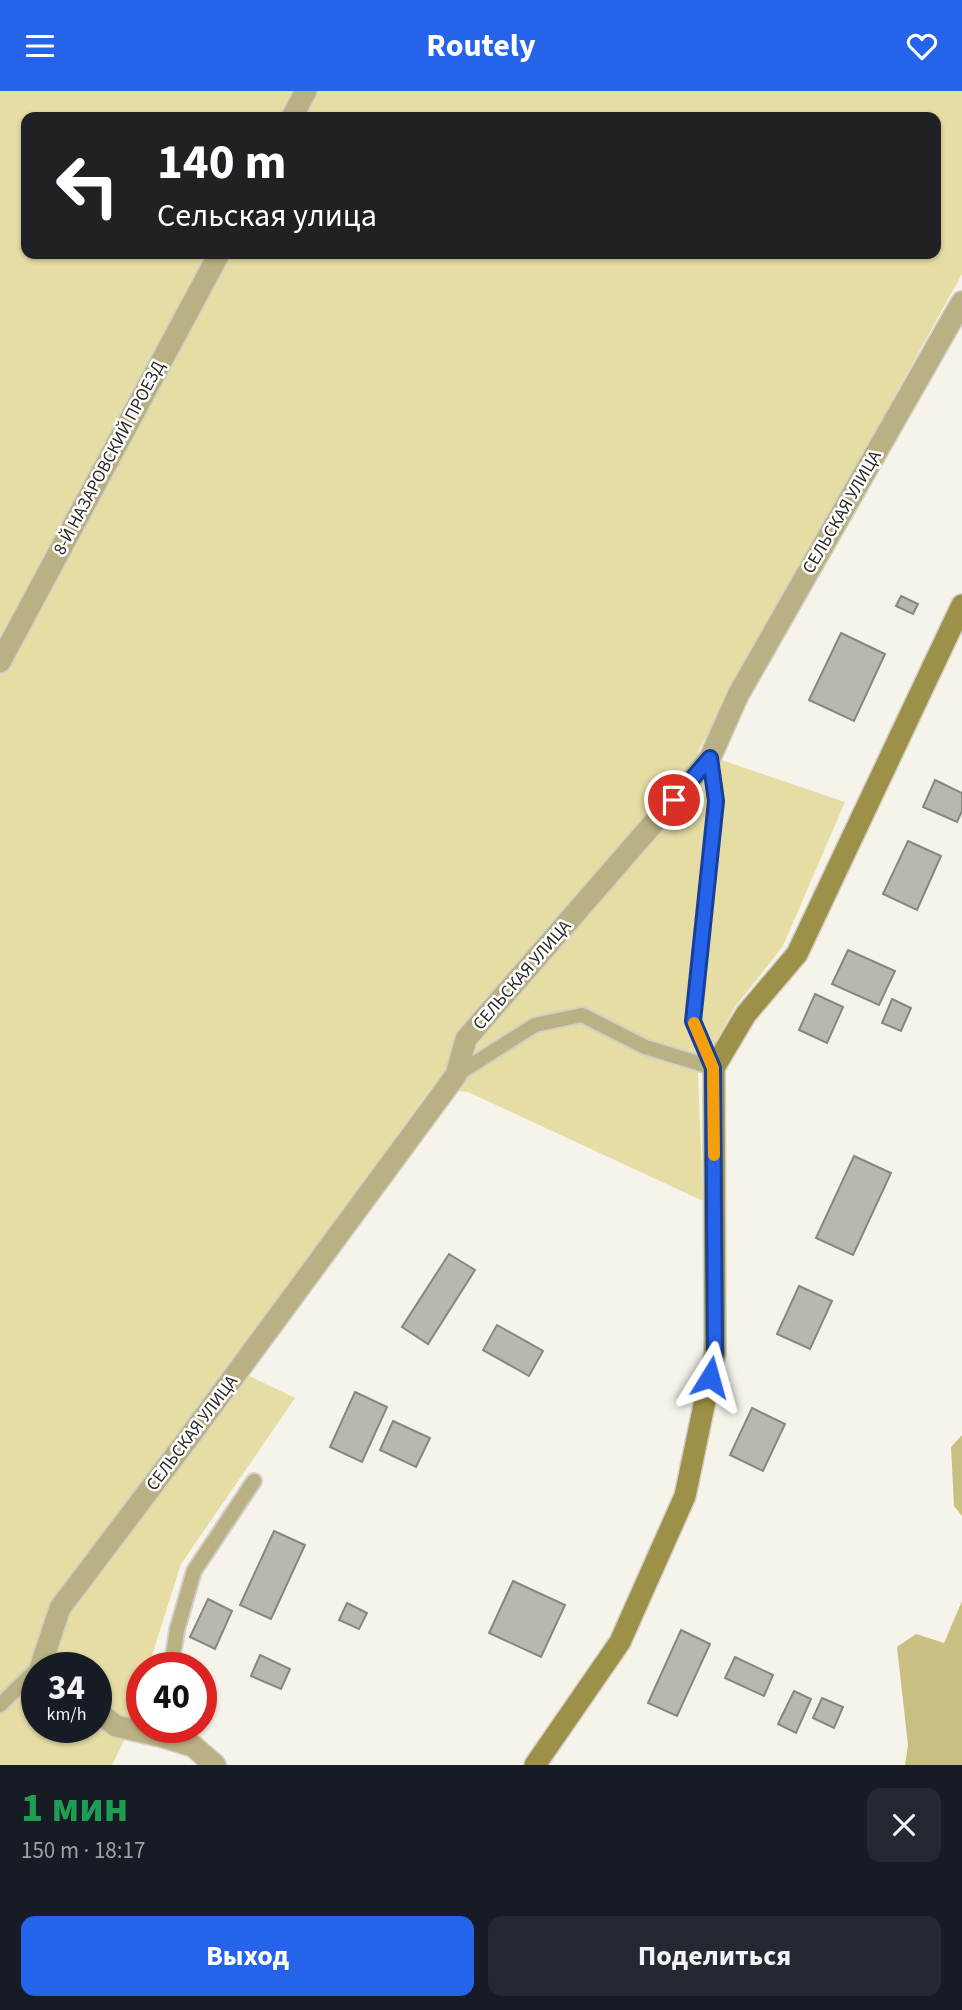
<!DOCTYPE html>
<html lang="ru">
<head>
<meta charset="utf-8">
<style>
  body { margin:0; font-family:"Source Sans 3",sans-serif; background:#242831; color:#f1f3f6; height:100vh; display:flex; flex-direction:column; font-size:26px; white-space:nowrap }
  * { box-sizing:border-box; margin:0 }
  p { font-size:23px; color:#9ea1a6 }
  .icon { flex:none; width:38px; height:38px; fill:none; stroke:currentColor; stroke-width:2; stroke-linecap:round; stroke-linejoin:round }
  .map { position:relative; height:1674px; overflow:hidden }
  .sheet { display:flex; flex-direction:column; background:#171b24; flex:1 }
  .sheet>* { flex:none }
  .guide { position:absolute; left:21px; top:21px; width:920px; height:147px; border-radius:14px; box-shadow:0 2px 5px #0004; background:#202124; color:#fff; overflow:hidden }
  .speed { position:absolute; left:21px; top:1561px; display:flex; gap:14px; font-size:35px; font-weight:700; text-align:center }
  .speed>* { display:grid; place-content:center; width:91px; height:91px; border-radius:50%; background:#171b24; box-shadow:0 2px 5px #0004; line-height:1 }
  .speed small { font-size:18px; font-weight:400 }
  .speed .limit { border:10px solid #d22; background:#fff; color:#111 }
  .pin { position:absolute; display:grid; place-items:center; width:60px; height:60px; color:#fff; margin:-30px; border:4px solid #fff; border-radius:50%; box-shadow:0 2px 7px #0007 }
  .me { position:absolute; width:77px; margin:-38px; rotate:8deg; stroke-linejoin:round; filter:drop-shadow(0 0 5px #0008) }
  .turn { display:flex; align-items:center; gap:24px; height:147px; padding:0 21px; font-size:32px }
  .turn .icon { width:91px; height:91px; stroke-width:2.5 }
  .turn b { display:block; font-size:49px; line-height:60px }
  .round { display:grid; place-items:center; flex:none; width:74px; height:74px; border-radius:14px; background:#242831 }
  .headline { display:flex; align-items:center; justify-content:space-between; height:119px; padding:0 21px }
  h1 { font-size:42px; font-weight:700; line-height:52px; color:#1e9e55 }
  .action { display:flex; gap:14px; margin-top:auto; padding:14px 21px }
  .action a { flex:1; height:80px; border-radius:14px; background:#2563eb; color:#fff; font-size:28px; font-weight:700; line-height:80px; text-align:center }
  .action a+a { background:#242831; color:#f1f3f6 }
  header { display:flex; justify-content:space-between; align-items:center; height:91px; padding:0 21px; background:#2563eb; color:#fff; font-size:32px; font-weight:700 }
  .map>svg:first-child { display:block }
</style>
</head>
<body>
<header><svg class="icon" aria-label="menu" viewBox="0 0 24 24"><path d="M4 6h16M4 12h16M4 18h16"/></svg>Routely<svg class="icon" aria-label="heart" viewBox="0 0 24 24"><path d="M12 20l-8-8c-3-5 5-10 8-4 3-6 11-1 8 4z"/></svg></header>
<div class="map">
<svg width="962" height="1674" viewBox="0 0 962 1674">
  <rect width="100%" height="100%" fill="#f6f4ea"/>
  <path fill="#e6dda5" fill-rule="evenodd" d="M0,0H962V183L698,661L845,711L783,855L735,916L698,983L703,1110L468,1001L431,997L231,1276L295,1307L181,1473L148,1577H142C142,1611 128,1644 112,1674H0ZM26,26H936V163H26ZM37,1577H96V1636H37Z"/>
  <g fill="#c9bf83">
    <path d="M962,1344V1425L954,1415L951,1356Z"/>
    <path d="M962,1510V1674H905L908,1654L897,1556L916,1543L944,1552Z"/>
  </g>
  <g fill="#b9b7ae" stroke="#88867d" stroke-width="2">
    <path d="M901,505L918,513L913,523L896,515Z"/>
    <path d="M841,542L885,563L854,630L809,609Z"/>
    <path d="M935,689L962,702V720L957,731L923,716Z"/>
    <path d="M908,750L941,765L917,819L883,803Z"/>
    <path d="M848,859L895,880L879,914L832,893Z"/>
    <path d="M815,903L843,916L827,952L799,939Z"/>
    <path d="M892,908L911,917L901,940L882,932Z"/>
    <path d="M854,1065L891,1082L853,1164L816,1147Z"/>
    <path d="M449,1163L475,1179L428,1253L402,1236Z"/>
    <path d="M799,1195L832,1210L810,1258L777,1243Z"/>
    <path d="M497,1234L543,1260L529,1285L483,1259Z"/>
    <path d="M355,1301L387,1316L362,1371L330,1356Z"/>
    <path d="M752,1317L785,1333L763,1380L730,1364Z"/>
    <path d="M393,1330L430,1347L416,1376L380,1359Z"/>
    <path d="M274,1440L305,1454L271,1528L240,1514Z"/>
    <path d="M513,1490L565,1514L541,1566L489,1542Z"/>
    <path d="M208,1508L232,1520L215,1558L190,1546Z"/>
    <path d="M347,1512L367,1522L359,1538L339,1529Z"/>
    <path d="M681,1539L710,1553L677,1625L648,1612Z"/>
    <path d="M260,1564L290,1578L281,1598L251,1585Z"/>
    <path d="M735,1566L773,1584L764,1605L725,1587Z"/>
    <path d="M794,1600L811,1608L796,1642L778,1633Z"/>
    <path d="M822,1607L843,1616L834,1637L813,1627Z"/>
  </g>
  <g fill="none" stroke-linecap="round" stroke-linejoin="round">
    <defs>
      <g id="lane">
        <path d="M710,667L716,710L693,930L714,977"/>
        <path d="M456,984L535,934L582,924L645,956L714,977"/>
        <path d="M171,1577L177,1539L194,1480L254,1390"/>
        <path d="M0,1614L37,1578"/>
      </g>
      <g id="street">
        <path d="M292,26L306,0"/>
        <path d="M0,571L219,163"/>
        <path d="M44,1577L41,1574L60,1517L190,1345L456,984L466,948L710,667L738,604L962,211"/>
        <path d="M96,1619L116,1635L160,1645L193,1655L215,1674"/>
      </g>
      <path id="secondary" d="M535,1674L620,1551L685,1405L715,1262L714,977L746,923L797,863L962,514"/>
    </defs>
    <use href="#lane" stroke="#d1cfc6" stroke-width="18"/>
    <use href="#street" stroke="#d1cfc6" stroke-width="24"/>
    <use href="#secondary" stroke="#d1cfc6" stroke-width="24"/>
    <use href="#lane" stroke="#b9b183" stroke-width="14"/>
    <use href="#street" stroke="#b9b183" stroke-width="21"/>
    <use href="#secondary" stroke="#9d9048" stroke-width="21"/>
  </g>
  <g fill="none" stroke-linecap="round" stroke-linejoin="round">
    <defs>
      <path id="route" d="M674,709L710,667L716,710L693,930L713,977L715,1262L710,1286"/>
    </defs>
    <use href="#route" stroke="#184099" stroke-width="18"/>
    <use href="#route" stroke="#2563eb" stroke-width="12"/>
    <path stroke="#f59e0b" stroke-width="12" d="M694,932L713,977L714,1064"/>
  </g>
  <g text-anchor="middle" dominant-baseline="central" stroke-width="5" stroke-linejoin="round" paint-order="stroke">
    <g font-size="18" fill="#292824" stroke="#fff">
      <text transform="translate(109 367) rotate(-62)">8-Й НАЗАРОВСКИЙ ПРОЕЗД</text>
      <text transform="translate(842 421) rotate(-60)">СЕЛЬСКАЯ УЛИЦА</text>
      <text transform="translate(522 884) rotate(-49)">СЕЛЬСКАЯ УЛИЦА</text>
      <text transform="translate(192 1342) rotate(-53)">СЕЛЬСКАЯ УЛИЦА</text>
    </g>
  </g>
</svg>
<div class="speed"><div>34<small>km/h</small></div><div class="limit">40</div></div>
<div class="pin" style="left:674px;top:709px;background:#d93025"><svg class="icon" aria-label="arrive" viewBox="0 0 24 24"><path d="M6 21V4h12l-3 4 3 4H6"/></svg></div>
<svg class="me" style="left:710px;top:1286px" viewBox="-20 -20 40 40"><path d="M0-17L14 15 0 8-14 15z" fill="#2563eb" stroke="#fff" stroke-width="4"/></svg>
<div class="guide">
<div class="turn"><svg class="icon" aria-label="left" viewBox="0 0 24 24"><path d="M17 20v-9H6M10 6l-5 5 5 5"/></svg><div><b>140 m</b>Сельская улица</div></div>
</div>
</div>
<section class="sheet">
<div class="headline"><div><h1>1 мин</h1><p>150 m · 18:17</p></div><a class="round"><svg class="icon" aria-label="close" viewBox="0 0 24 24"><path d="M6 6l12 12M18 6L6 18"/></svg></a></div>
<div class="action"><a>Выход</a><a>Поделиться</a></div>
</section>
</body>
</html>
